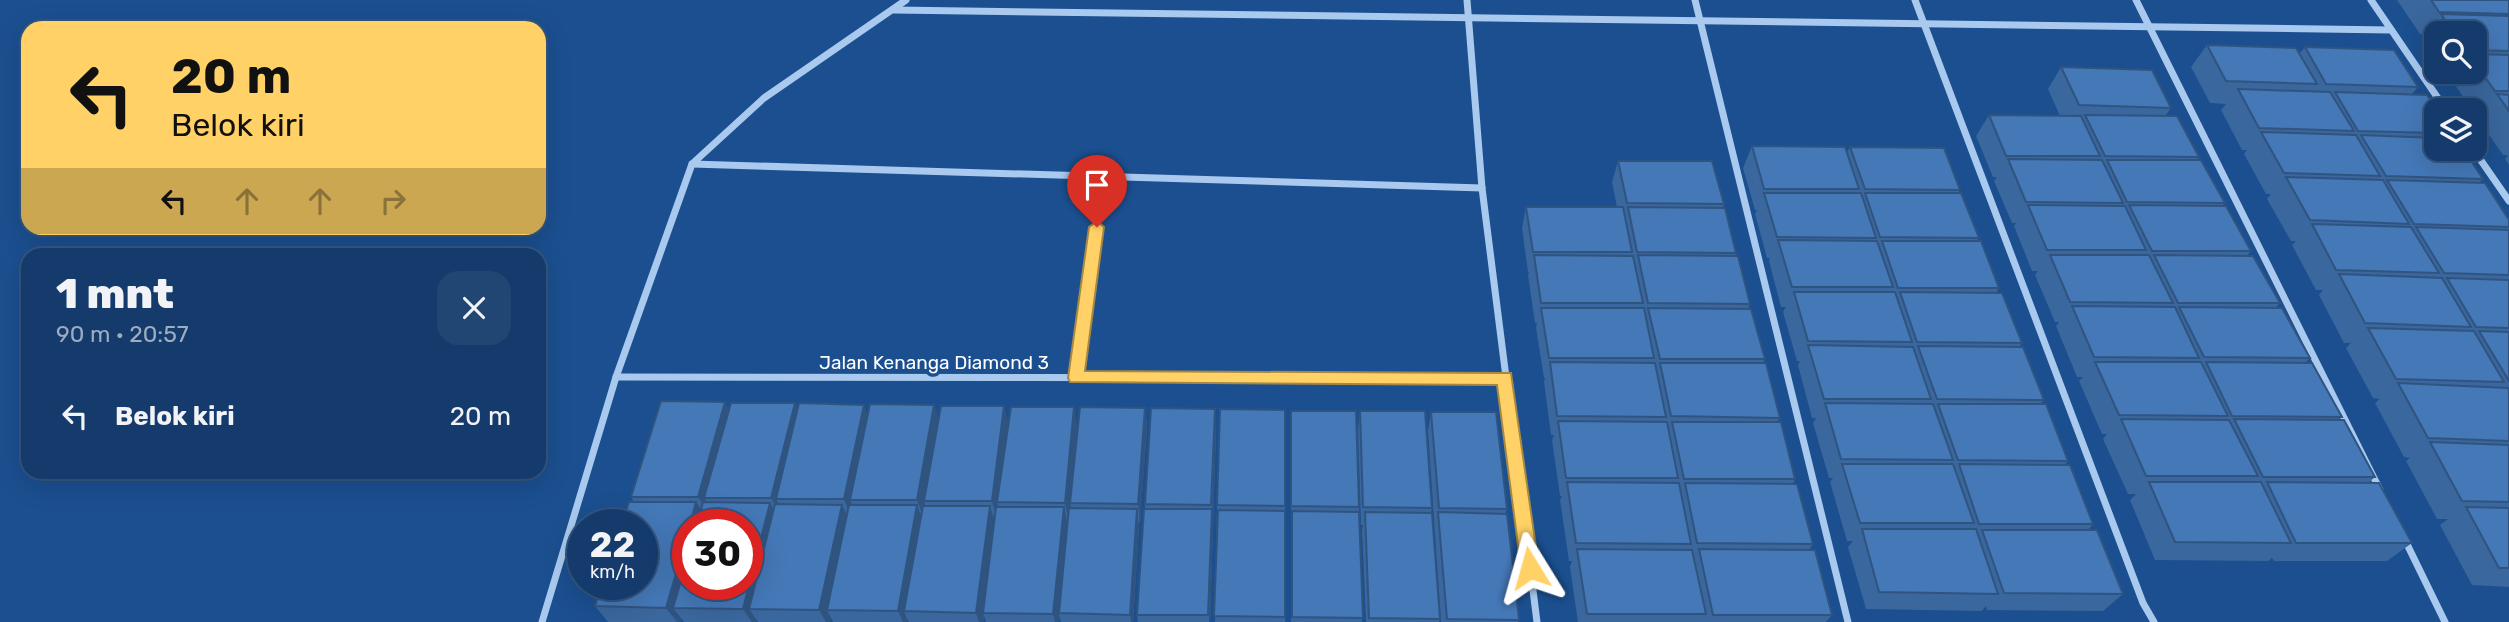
<!DOCTYPE html>
<html lang="id">
<head>
<meta charset="utf-8">
<style>
  body { margin:0; font-family:Rubik,sans-serif; background:#214673; color:#f1f3f6; height:100vh; display:flex; flex-direction:column; font-size:26px; white-space:nowrap }
  * { box-sizing:border-box; margin:0 }
  p { font-size:23px; color:#9dadc1 }
  .icon { flex:none; width:38px; height:38px; fill:none; stroke:currentColor; stroke-width:2; stroke-linecap:round; stroke-linejoin:round }
  .map { position:relative; flex:1; overflow:hidden }
  .drawer { position:absolute; left:21px; top:248px; width:525px; height:231px; display:flex; flex-direction:column; background:#143b6b; border-radius:21px; box-shadow:0 7px 28px #0002,0 0 0 2px #33557e }
  .drawer>* { flex:none }
  .banner { position:absolute; left:21px; top:21px; width:525px; height:214px; border-radius:21px; box-shadow:0 7px 28px #0002,0 0 0 2px #33557e; background:#ffd166; color:#111; overflow:hidden }
  .buttons { position:absolute; left:2424px; top:21px; display:grid; gap:14px }
  .buttons a { display:grid; place-items:center; width:63px; height:63px; border-radius:14px; background:#143b6b; box-shadow:0 7px 28px #0002,0 0 0 2px #33557e; font-size:35px }
  .speed { position:absolute; left:567px; top:509px; display:flex; gap:14px; font-size:35px; font-weight:700; text-align:center }
  .speed>* { display:grid; place-content:center; width:91px; height:91px; border-radius:50%; background:#143b6b; box-shadow:0 7px 28px #0002,0 0 0 2px #33557e; line-height:1 }
  .speed small { font-size:18px; font-weight:400 }
  .speed .limit { border:10px solid #d22; background:#fff; color:#111 }
  .pin { position:absolute; display:grid; place-items:center; width:60px; height:60px; color:#fff; margin:-72px -30px; border-radius:50% 50% 50% 0; rotate:-45deg; box-shadow:0 0 7px #0007 }
  .pin .icon { rotate:45deg }
  .me { position:absolute; width:77px; margin:-38px; rotate:352deg; stroke-linejoin:round; filter:drop-shadow(0 0 5px #0008) }
  .turn { display:flex; align-items:center; gap:24px; height:147px; padding:0 35px; font-size:32px }
  .turn .icon { width:91px; height:91px; stroke-width:2.5 }
  .turn b { display:block; font-size:49px; line-height:60px }
  .lanes { display:flex; align-items:center; height:66px; padding:0 35px; background:#0003; justify-content:center; gap:35px; direction:ltr }
  .lanes .off { opacity:.35 }
  .round { display:grid; place-items:center; flex:none; width:74px; height:74px; border-radius:21px; background:#214673 }
  .summary { display:flex; align-items:center; justify-content:space-between; height:119px; padding:0 35px }
  h1 { font-size:42px; font-weight:800; line-height:52px }
  ul { padding:0; list-style:none }
  li { display:flex; align-items:center; gap:21px; height:98px; padding:0 35px }
  li div { flex:1 }
  li b { display:block; font-size:26px }
  li em { font-style:normal }
  .map>svg:first-child { display:block }
</style>
</head>
<body>
<div class="map">
<svg width="2509" height="622" viewBox="0 0 2509 622">
  <rect width="100%" height="100%" fill="#1b4f8f"/>
  <g fill="none" stroke-linecap="round" stroke-linejoin="round">
    <g stroke="#a9c9ee" stroke-width="7">
      <path d="M1467,0L1482,188L1537,622"/>
      <path d="M1695,0L1848,622"/>
      <path d="M1915,0L2143,603L2154,622"/>
      <path d="M2136,0L2380,490"/>
      <path d="M2371,0L2446,110"/>
      <path d="M894,10L2391,30"/>
      <path d="M2473,149L2509,201"/>
      <path d="M692,164L1482,188"/>
      <path d="M616,377L1505,378"/>
      <path d="M1076,378L1103,177"/>
      <path d="M2404,538L2445,622"/>
      <path d="M542,622L616,377L692,164L764,98L906,0"/>
    </g>
  </g>
  <g fill="#3a679d">
    <path d="M2397,0H2509V165L2505,159L2508,155H2503L2476,116L2479,113H2474V110H2472L2449,76L2452,72H2446H2474V33H2436V57L2422,36L2424,34H2420Z"/>
    <path d="M2207,45L2299,54L2305,47L2418,87L2412,94L2436,110V149L2483,179L2479,183L2509,220V587L2472,585L2440,525L2448,519H2437L2406,461L2410,458L2404,457L2375,403L2380,399L2373,398L2346,348L2351,343H2344L2319,295L2323,290H2316L2292,245L2296,241H2291L2267,199L2271,194H2266L2244,154L2247,150H2242L2221,110L2226,104L2210,103L2191,67Z"/>
    <path d="M2061,67L2171,108L2165,116L2199,157L2197,160L2225,203L2222,206L2251,251L2247,256L2280,303L2275,308L2310,358L2305,363L2342,417L2338,420L2375,477L2368,483L2412,543L2387,561H2274L2272,558L2268,561L2155,560L2130,500L2136,494H2128L2103,439L2107,434H2102L2079,381L2083,377H2077L2056,326L2059,322H2055L2035,275L2038,271H2032L2014,226L2016,223H2012L1994,181L1997,177H1993L1976,136L1989,115L2060,116L2048,89Z"/>
    <path d="M1752,146L1847,152L1850,147L1960,190L1958,193L1979,238L1977,241L1999,288L1996,293L2022,343L2019,347L2044,400L2040,404L2068,461L2065,465L2093,524L2088,530L2123,594L2103,611L1987,610L1986,606L1982,611L1866,609L1848,547L1853,541H1847L1830,482L1833,478H1829L1813,423L1816,418H1812L1798,365L1800,361H1797L1783,312L1786,307H1781L1769,261L1770,258H1767L1755,214L1757,210H1755L1743,168Z"/>
    <path d="M1618,161L1724,204L1723,208L1736,253L1735,256L1750,304L1748,309L1765,359L1763,363L1780,418L1777,422L1795,479L1793,484L1813,544L1809,550L1832,615L1826,622H1578L1570,567L1572,561H1569L1560,500L1562,496H1560L1552,440L1554,435H1551L1544,382L1545,378H1544L1536,328L1537,323H1535L1528,275L1529,272H1528L1522,228L1526,207H1617L1612,182Z"/>
    <path d="M795,403L798,409L868,415L934,405L938,418L1004,406L1008,423L1078,425L1145,408L1147,428L1140,522H1139V527L1133,622H1061L1059,615L1058,622H986L984,616L983,622H909L907,619V622H833L831,618L830,622H758L756,619V622H684L681,618L680,622H608L595,606L634,502L631,497L729,409Z"/>
    <path d="M1285,410V622H1215L1217,505Z"/>
    <path d="M1291,411L1359,507L1362,622H1291Z"/>
    <path d="M1360,411L1432,508L1431,513L1440,619L1439,622H1366L1362,530L1363,525H1361L1358,430Z"/>
    <path d="M1431,412L1507,509L1505,514L1518,622H1441L1428,431Z"/>
    <path d="M1216,429L1210,622H1138L1137,615L1145,509V504Z"/>
  </g>
  <g fill="#305480">
    <path d="M725,402L736,422L704,498L711,510L710,515L698,497Z"/>
    <path d="M795,403L804,423L776,499L783,511L782,516L771,498Z"/>
    <path d="M864,405L872,424L850,500L854,508L852,518L844,499Z"/>
    <path d="M934,405L941,425L924,501L926,507L924,519L917,500Z"/>
    <path d="M1004,406L1009,426L997,502L999,507L997,519L992,501Z"/>
    <path d="M1074,407L1078,427L1070,503L1071,507L1069,521L1065,503Z"/>
    <path d="M1145,408L1147,428L1140,522L1138,504Z"/>
    <path d="M1215,409L1216,429L1213,528L1210,622H1209Z"/>
    <path d="M696,502L708,520L707,525H690Z"/>
    <path d="M770,503L780,521L749,609L756,619V622H752L743,609Z"/>
    <path d="M842,505L851,523L827,610L831,618L830,622H826L819,610Z"/>
    <path d="M917,505L924,524L904,611L907,619V622H903L898,611Z"/>
    <path d="M990,506L996,525L983,613L984,616L983,622H979L976,613Z"/>
    <path d="M1064,507L1068,526L1058,622H1055L1053,614Z"/>
    <path d="M1137,509L1139,527L1133,622H1131L1130,615Z"/>
    <path d="M688,532V584L673,608L681,618L680,622H677L666,608Z"/>
  </g>
  <g fill="#4478b7" stroke="#305480" stroke-width="2">
    <path d="M2431,0H2509V14L2439,12Z"/>
    <path d="M2441,14L2509,16V51L2474,50V33H2454Z"/>
    <path d="M2207,45L2296,48L2317,84L2226,81Z"/>
    <path d="M2305,47L2394,50L2418,87L2326,84Z"/>
    <path d="M2474,54L2509,55V91H2495L2474,62Z"/>
    <path d="M2061,67L2152,70L2171,108L2079,105Z"/>
    <path d="M2238,89L2330,92L2354,131L2259,128Z"/>
    <path d="M2335,92L2427,95L2437,110H2436V133L2358,131Z"/>
    <path d="M2497,94L2509,95V111Z"/>
    <path d="M1989,115L2081,116L2100,156H2006Z"/>
    <path d="M2085,115L2177,116L2199,157L2105,156Z"/>
    <path d="M2261,132L2356,135L2380,176L2284,173Z"/>
    <path d="M2361,135L2436,138V149H2463L2483,179L2386,176Z"/>
    <path d="M1752,146L1845,147L1859,189H1764Z"/>
    <path d="M1850,147L1944,148L1960,190L1865,189Z"/>
    <path d="M2008,159L2102,160L2123,203L2026,202Z"/>
    <path d="M2107,160H2201L2225,203L2127,202Z"/>
    <path d="M1618,161H1712L1724,204L1627,203Z"/>
    <path d="M2286,177L2383,180L2409,224L2310,220Z"/>
    <path d="M2387,180L2485,183L2509,220V227L2414,224Z"/>
    <path d="M1764,193H1861L1876,238L1777,237Z"/>
    <path d="M1865,193H1961L1979,238L1880,237Z"/>
    <path d="M2028,205L2125,206L2146,250H2047Z"/>
    <path d="M2129,205L2226,206L2251,251H2152Z"/>
    <path d="M1526,207H1623L1632,252H1533Z"/>
    <path d="M1628,207L1725,208L1736,253L1637,252Z"/>
    <path d="M2312,224L2411,227L2439,273L2336,270Z"/>
    <path d="M2416,227L2509,230V275L2444,273Z"/>
    <path d="M1778,240L1877,241L1893,287H1792Z"/>
    <path d="M1882,241H1981L1999,288H1898Z"/>
    <path d="M1534,255L1633,256L1643,303H1541Z"/>
    <path d="M1638,255L1738,256L1750,304L1648,303Z"/>
    <path d="M2050,255H2149L2173,303L2070,302Z"/>
    <path d="M2154,255L2253,256L2280,303H2178Z"/>
    <path d="M2339,274L2442,278L2471,327L2365,323Z"/>
    <path d="M2447,278L2509,280V328L2476,327Z"/>
    <path d="M1794,292H1895L1912,342L1808,341Z"/>
    <path d="M1900,292L2002,293L2022,343L1917,342Z"/>
    <path d="M2072,306L2175,307L2199,358L2094,357Z"/>
    <path d="M2179,307L2282,308L2310,358L2204,357Z"/>
    <path d="M1541,308H1644L1654,358H1549Z"/>
    <path d="M1648,308L1751,309L1765,359H1660Z"/>
    <path d="M2368,328L2474,331L2504,382L2396,379Z"/>
    <path d="M2479,331L2509,332V381Z"/>
    <path d="M1808,345L1913,347L1931,399H1824Z"/>
    <path d="M1918,346L2023,347L2044,400L1937,399Z"/>
    <path d="M1550,362L1655,363L1666,417L1557,416Z"/>
    <path d="M2095,362H2201L2228,416L2119,415Z"/>
    <path d="M2206,362L2312,363L2342,417L2232,416Z"/>
    <path d="M1660,363H1766L1780,418L1671,416Z"/>
    <path d="M2398,383L2508,388L2509,390V441L2428,438Z"/>
    <path d="M661,401L725,402L698,497H631Z"/>
    <path d="M731,403H795L771,498H704Z"/>
    <path d="M799,403L864,405L844,499H776Z"/>
    <path d="M1825,403L1933,404L1953,460L1841,459Z"/>
    <path d="M870,404L934,405L917,500H850Z"/>
    <path d="M1938,404H2046L2068,461L1958,460Z"/>
    <path d="M941,406H1004L992,501H924Z"/>
    <path d="M1011,407H1074L1065,503L997,502Z"/>
    <path d="M1080,407L1145,408L1138,504L1070,503Z"/>
    <path d="M1151,408L1215,409L1211,505L1145,504Z"/>
    <path d="M1220,409L1285,410V506L1217,505Z"/>
    <path d="M1291,411H1356L1359,507L1291,506Z"/>
    <path d="M1360,411H1425L1432,508L1363,507Z"/>
    <path d="M1431,412H1496L1507,509L1439,508Z"/>
    <path d="M2121,419L2229,420L2258,476H2146Z"/>
    <path d="M2234,419L2344,420L2375,477H2263Z"/>
    <path d="M1558,421L1667,422L1678,478H1566Z"/>
    <path d="M1672,422H1781L1795,479H1684Z"/>
    <path d="M2430,442L2509,445V502L2462,501Z"/>
    <path d="M1842,464H1953L1974,523H1860Z"/>
    <path d="M1959,464L2070,465L2093,524H1979Z"/>
    <path d="M1567,482L1679,483L1691,544L1576,543Z"/>
    <path d="M2149,482H2261L2291,543L2175,542Z"/>
    <path d="M2267,482L2379,483L2412,543H2296Z"/>
    <path d="M1685,483L1797,484L1813,544L1697,543Z"/>
    <path d="M629,502H696L690,525H688V532L666,608L595,606L602,584H642V525H621Z"/>
    <path d="M703,502L770,503L743,609L673,608L688,557V584H747V525H697Z"/>
    <path d="M775,504L842,505L819,610L749,609Z"/>
    <path d="M849,505H917L898,611L827,610Z"/>
    <path d="M923,506H990L976,613L904,611Z"/>
    <path d="M996,507H1064L1053,614L983,613Z"/>
    <path d="M2466,507L2509,508V568H2499Z"/>
    <path d="M1069,508L1137,509L1130,615L1059,613Z"/>
    <path d="M1144,509H1212L1208,615H1137Z"/>
    <path d="M1218,510L1285,511V617L1214,616Z"/>
    <path d="M1292,511L1359,512L1363,618L1292,617Z"/>
    <path d="M1365,512L1432,513L1440,619L1369,618Z"/>
    <path d="M1438,512L1507,514L1519,620L1447,619Z"/>
    <path d="M1862,529H1976L1998,594L1879,592Z"/>
    <path d="M1982,530H2097L2123,594L2004,593Z"/>
    <path d="M1577,549L1692,550L1706,614H1587Z"/>
    <path d="M1699,549L1815,550L1832,615H1713Z"/>
  </g>
  <path fill="#ffd166" stroke="#a68842" stroke-width="2" d="M1097,221L1104,227L1085,371L1511,373L1539,568L1536,574L1530,576L1524,574L1521,568L1497,385L1070,382L1068,378L1089,227Z"/>
  <g text-anchor="middle" dominant-baseline="central" stroke-width="7" stroke-linejoin="round" paint-order="stroke">
    <g font-size="19" fill="#fff" stroke="#1b4f8f">
      <text x="934" y="362">Jalan Kenanga Diamond 3</text>
    </g>
  </g>
</svg>
<div class="buttons">
<a><svg class="icon" aria-label="search" viewBox="0 0 24 24"><circle cx="10" cy="10" r="6"/><path d="M15 15l6 6"/></svg></a>
<a><svg class="icon" aria-label="layers" viewBox="0 0 24 24"><path d="M12 4l9 5-9 5-9-5zM3 14l9 5 9-5"/></svg></a>
</div>
<div class="speed"><div>22<small>km/h</small></div><div class="limit">30</div></div>
<div class="pin" style="left:1097px;top:227px;background:#d93025"><svg class="icon" aria-label="arrive" viewBox="0 0 24 24"><path d="M6 21V4h12l-3 4 3 4H6"/></svg></div>
<svg class="me" style="left:1530px;top:568px" viewBox="-20 -20 40 40"><path d="M0-17L14 15 0 8-14 15z" fill="#ffd166" stroke="#fff" stroke-width="4"/></svg>
<div class="banner">
<div class="turn"><svg class="icon" aria-label="left" viewBox="0 0 24 24"><path d="M17 20v-9H6M10 6l-5 5 5 5"/></svg><div><b>20 m</b>Belok kiri</div></div>
<div class="lanes"><svg class="icon" aria-label="left" viewBox="0 0 24 24"><path d="M17 20v-9H6M10 6l-5 5 5 5"/></svg><svg class="icon off" aria-label="ahead" viewBox="0 0 24 24"><path d="M12 20V5M6 11l6-6 6 6"/></svg><svg class="icon off" aria-label="ahead" viewBox="0 0 24 24"><path d="M12 20V5M6 11l6-6 6 6"/></svg><svg class="icon off" aria-label="right" viewBox="0 0 24 24"><path d="M7 20v-9h11M14 6l5 5-5 5"/></svg></div>
</div>
<section class="drawer">
<div class="summary"><div><h1>1 mnt</h1><p>90 m · 20:57</p></div><a class="round"><svg class="icon" aria-label="close" viewBox="0 0 24 24"><path d="M6 6l12 12M18 6L6 18"/></svg></a></div>
<ul>
<li><svg class="icon" aria-label="left" viewBox="0 0 24 24"><path d="M17 20v-9H6M10 6l-5 5 5 5"/></svg><div><b>Belok kiri</b></div><em>20 m</em></li>
</ul>
</section>
</div>
</body>
</html>
